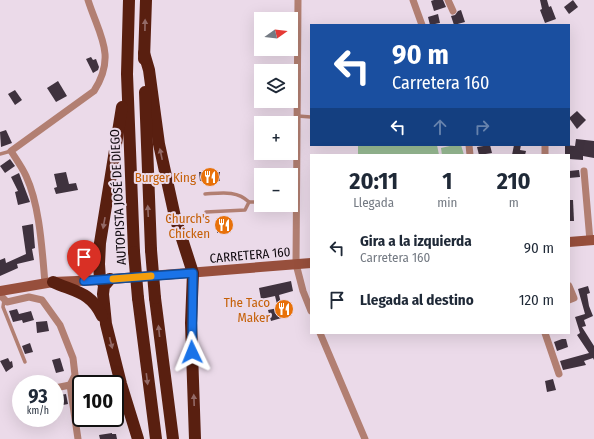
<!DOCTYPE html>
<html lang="es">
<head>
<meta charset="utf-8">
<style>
  body { margin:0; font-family:"Fira Sans Condensed",sans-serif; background:#f2f2f3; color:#1f2937; height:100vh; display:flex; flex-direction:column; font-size:15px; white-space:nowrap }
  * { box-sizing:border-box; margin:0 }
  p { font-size:13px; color:#747a83 }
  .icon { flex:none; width:22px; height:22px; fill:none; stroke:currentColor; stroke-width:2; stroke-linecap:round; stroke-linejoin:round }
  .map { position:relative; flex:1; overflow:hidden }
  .side { position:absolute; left:310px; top:154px; width:260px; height:180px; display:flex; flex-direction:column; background:#fff; border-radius:0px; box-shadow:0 4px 16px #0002 }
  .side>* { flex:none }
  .top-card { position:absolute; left:310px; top:24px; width:260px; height:122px; border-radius:0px; box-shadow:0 4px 16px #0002; background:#1a4fa0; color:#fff; overflow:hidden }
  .needle { width:26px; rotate:76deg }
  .tools { position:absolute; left:254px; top:12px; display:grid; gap:8px }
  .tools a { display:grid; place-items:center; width:44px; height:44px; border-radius:0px; background:#fff; box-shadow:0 4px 16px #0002; font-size:20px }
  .speed { position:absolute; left:12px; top:375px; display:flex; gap:8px; font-size:20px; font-weight:700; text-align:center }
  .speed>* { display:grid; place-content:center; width:52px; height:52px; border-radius:50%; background:#fff; box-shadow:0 4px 16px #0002; line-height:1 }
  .speed small { font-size:10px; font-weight:400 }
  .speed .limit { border:2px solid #111; border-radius:6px; background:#fff; color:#111 }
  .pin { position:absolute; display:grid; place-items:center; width:34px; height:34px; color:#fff; margin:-41px -17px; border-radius:50% 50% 50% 0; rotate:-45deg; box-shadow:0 0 4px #0007 }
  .pin .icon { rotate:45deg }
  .me { position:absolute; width:44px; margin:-22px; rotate:358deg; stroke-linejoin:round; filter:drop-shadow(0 0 3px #0008) }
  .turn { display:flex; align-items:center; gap:14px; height:84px; padding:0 16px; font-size:18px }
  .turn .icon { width:52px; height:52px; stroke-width:2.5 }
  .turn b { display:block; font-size:28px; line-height:34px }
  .lanes { display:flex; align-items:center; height:38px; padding:0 16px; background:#0003; justify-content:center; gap:20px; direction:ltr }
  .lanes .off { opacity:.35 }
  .eta { display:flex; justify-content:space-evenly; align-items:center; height:68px; text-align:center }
  .eta b { font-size:24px; font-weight:700; line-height:28px }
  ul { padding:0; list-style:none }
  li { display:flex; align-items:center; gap:12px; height:52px; padding:0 16px }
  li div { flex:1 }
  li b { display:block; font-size:15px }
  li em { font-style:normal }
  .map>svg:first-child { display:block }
</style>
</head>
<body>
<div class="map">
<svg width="594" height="439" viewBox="0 0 594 439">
  <rect width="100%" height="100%" fill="#ebdae9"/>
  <g fill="#9abe96">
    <path d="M358,145H437L439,155H358Z"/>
    <path d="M454,145H461L464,155H442L441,148Z"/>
  </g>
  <g fill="#3f323e">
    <path d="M434,0H443L446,7L434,11L431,1Z"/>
    <path d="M540,0H547L549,7L551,6L556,19L545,23L540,10L542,9Z"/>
    <path d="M573,0L578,7L569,14L564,7Z"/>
    <path d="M461,10L465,22L454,25L451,16L455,15L458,11Z"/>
    <path d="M438,14L440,23L430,25L428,17Z"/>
    <path d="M91,57L93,60L96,59L99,67L98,70L93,73L86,59Z"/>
    <path d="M58,81L67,96L56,102L47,88Z"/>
    <path d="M15,90L22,100L15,105L8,94Z"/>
    <path d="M577,111L586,120L577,129L569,118Z"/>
    <path d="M6,130L12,143L1,147L0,132Z"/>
    <path d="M576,139L594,141V158L583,156V160L569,159V155H565V145L575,146Z"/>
    <path d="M490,145L492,153L479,155L477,147Z"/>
    <path d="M514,145H521L520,150L526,151L525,155H512Z"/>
    <path d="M10,159L15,166L5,173L0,166Z"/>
    <path d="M579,170L580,177L569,178V171Z"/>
    <path d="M66,172L69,184L76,183L78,190L56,194L54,188L57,187L54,174Z"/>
    <path d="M199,172H220V181H200Z"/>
    <path d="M19,173L30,202L18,205L15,192L18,191L11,177Z"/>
    <path d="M569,200H573L574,221H569Z"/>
    <path d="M222,221L232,222L230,233H217V223H221Z"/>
    <path d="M33,224L35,248L32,249L34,260L17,264L18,268L0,276V260L5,258L6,263L26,254L22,226Z"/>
    <path d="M291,281L293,291L279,295L282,307L290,305L292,315L271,321L268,310L278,308L275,296L261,299L259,288Z"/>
    <path d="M588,286L590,293L587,294L589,306L593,316L584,320L586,326L582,327L594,346V360L593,358L584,361L586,365L563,370L560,361L589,353L577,335L580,333L575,317L585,314L578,289Z"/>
    <path d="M17,309L19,314L31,311L34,320L23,323L22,320L13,322L9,311Z"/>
    <path d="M47,321L49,331L37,333L36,322Z"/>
    <path d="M562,339H566L568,347L557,351L554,342Z"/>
    <path d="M30,343L33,352L25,354L22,346Z"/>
    <path d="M8,358L10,362L12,361L13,367L6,372L0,361Z"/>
    <path d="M60,358L64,371L56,373L52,360Z"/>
    <path d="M95,375L96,384H81L80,378Z"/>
    <path d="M553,379L556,390L547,392L545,381Z"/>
    <path d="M66,394L68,404L58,406L56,396Z"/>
    <path d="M112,433V434H116L117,439H100L99,435Z"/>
  </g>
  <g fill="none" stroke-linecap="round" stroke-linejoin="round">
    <g stroke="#b27f72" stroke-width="3.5">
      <path d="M298,116L311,117"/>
      <path d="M0,154L11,151"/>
      <path d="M205,194C221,193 237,190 249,202H261"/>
      <path d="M206,212L245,210L249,202"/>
      <path d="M4,300L3,307L25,362"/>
    </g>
    <g stroke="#b27f72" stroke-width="7">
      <path d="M298,0L296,264L303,291L311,311"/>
      <path d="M413,0L422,25"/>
      <path d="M448,0L453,11"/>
      <path d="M469,145L470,155"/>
      <path d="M545,155V145"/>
      <path d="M584,171L590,241"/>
      <path d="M45,283C42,250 40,206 26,176C22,167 16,159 11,151L94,91C117,55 99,35 88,0"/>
      <path d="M569,286L574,298L569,300"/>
      <path d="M0,295L7,302L29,297L42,300L60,325L73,358L75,375L70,385L78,439"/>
      <path d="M320,333L365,439"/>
      <path d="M545,333L559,374"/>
      <path d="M55,388L70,385"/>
    </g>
    <g stroke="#974f3c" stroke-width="10">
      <path d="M569,242L594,240"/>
      <path d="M0,291L53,282L100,280L311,263"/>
    </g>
    <g stroke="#591f10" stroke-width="12">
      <path d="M129,0L127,74L134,252"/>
      <path d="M144,53L149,70L159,144L175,217L193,273L191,323L195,439"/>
      <path d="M144,59L146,0"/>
      <path d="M145,92L151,250"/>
      <path d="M110,279L104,286L103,294L106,324L121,384L138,439"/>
      <path d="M100,280L99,264L100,243L122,107"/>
      <path d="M53,282C75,292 91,292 102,316"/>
      <path d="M138,298L156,439"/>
      <path d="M155,298L173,439"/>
    </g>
    <g stroke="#591f10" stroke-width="12">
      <path d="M151,250L155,298"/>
      <path d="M134,252L138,298"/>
    </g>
  </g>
  <defs><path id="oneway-solid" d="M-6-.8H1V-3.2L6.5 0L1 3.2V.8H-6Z"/></defs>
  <g fill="#936a67">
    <use href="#oneway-solid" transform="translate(145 25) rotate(-89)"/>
    <use href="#oneway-solid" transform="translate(161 154) rotate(-102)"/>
    <use href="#oneway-solid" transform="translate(148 211) rotate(-93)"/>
    <use href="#oneway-solid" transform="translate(104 223) rotate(100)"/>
    <use href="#oneway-solid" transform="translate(159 331) rotate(-96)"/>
    <use href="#oneway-solid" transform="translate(111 343) rotate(76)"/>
    <use href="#oneway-solid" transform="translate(147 379) rotate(83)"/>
    <use href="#oneway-solid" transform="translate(194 400) rotate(-92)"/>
  </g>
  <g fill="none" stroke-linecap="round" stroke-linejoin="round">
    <defs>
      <path id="route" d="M84,281L193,273L192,352"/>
    </defs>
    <use href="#route" stroke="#114b97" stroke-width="10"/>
    <use href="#route" stroke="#1a73e8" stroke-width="7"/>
    <path stroke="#f59e0b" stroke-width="7" d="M113,279L151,276"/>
  </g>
  <defs>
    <symbol id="restaurant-disc" viewBox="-11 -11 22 22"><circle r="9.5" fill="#e8710a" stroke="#ebdae9"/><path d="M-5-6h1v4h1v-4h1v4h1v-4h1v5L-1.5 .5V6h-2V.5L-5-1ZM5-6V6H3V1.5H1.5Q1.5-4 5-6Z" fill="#fff"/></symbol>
  </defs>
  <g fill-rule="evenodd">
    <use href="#restaurant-disc" x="199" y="166" width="22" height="22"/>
    <use href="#restaurant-disc" x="213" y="214" width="22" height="22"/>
    <use href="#restaurant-disc" x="273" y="298" width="22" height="22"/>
  </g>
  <g text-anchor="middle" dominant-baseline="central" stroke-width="4" stroke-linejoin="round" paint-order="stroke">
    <g font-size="13" fill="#c56008" stroke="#ebdae9" text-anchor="end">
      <text x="196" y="177">Burger King</text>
      <text x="210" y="218">Church's<tspan x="210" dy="15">Chicken</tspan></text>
      <text x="270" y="302">The Taco<tspan x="270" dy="15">Maker</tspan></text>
    </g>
    <g font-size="13" fill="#100a0f" stroke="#ebdae9">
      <text transform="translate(118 197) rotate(-93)">AUTOPISTA JOSÉ DE DIEGO</text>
      <text transform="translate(250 255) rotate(-5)">CARRETERA 160</text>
    </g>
  </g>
</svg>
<div class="tools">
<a><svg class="needle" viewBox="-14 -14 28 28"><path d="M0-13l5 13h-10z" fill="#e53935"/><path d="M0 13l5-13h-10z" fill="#747a83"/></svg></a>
<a><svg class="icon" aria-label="layers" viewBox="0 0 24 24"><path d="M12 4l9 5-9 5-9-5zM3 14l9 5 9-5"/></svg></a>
<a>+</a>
<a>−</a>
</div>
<div class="speed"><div>93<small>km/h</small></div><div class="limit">100</div></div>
<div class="pin" style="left:84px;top:281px;background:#d93025"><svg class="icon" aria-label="arrive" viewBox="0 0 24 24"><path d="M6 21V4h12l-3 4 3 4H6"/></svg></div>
<svg class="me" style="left:192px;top:352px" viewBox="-20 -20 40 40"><path d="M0-17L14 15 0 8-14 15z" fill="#1a73e8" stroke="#fff" stroke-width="4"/></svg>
<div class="top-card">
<div class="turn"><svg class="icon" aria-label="left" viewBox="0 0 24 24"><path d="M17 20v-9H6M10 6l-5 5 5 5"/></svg><div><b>90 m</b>Carretera 160</div></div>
<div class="lanes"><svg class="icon" aria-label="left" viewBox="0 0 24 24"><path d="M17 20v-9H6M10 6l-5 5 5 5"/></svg><svg class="icon off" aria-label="ahead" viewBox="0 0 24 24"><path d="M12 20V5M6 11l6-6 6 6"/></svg><svg class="icon off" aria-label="right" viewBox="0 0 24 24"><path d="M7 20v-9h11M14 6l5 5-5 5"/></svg></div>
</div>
<section class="side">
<div class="eta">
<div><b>20:11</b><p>Llegada</p></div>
<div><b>1</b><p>min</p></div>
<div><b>210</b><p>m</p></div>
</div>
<ul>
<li><svg class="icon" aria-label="left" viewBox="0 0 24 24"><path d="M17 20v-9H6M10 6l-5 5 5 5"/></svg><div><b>Gira a la izquierda</b><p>Carretera 160</p></div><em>90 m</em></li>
<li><svg class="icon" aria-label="arrive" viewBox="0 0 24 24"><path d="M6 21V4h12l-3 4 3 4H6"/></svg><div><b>Llegada al destino</b></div><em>120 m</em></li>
</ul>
</section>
</div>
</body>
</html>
